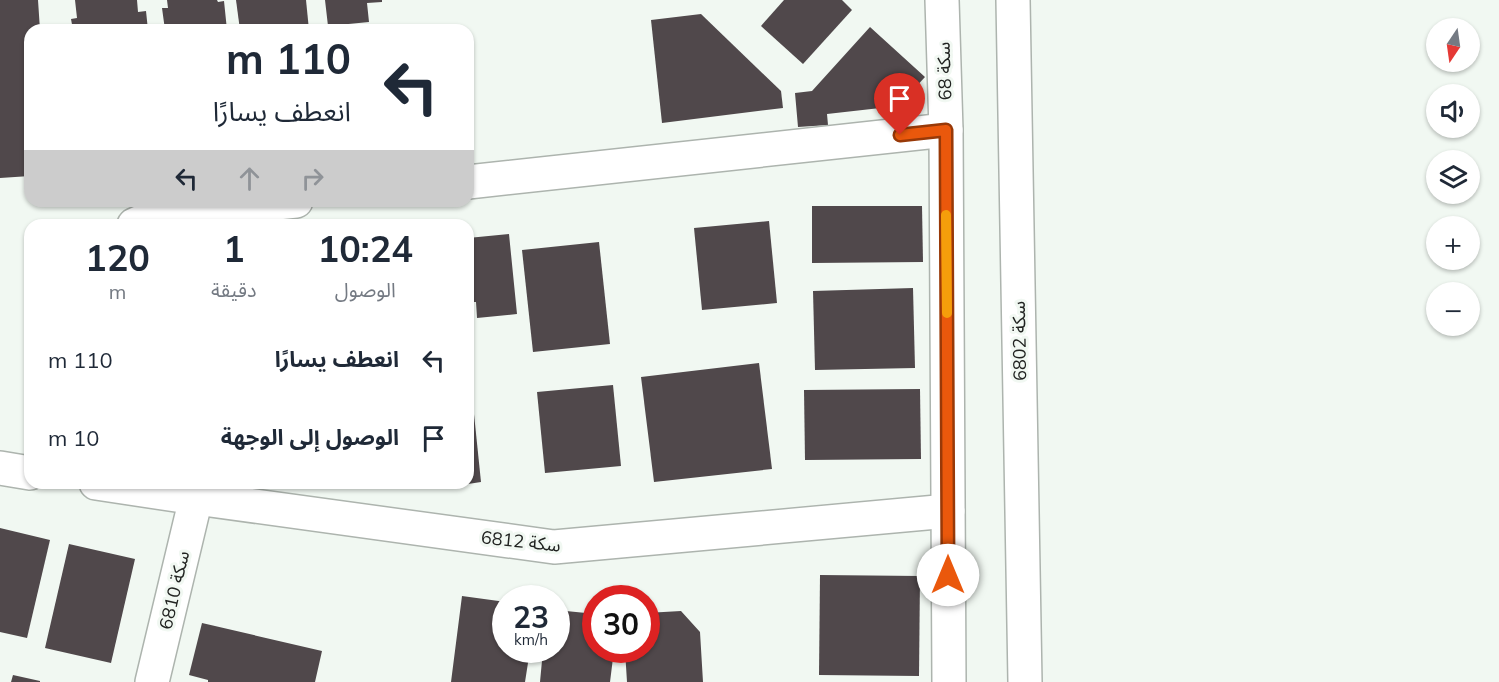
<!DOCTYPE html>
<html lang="ar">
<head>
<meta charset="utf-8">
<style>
  body { margin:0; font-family:Mulish,"Noto Sans Arabic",sans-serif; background:#f6f6f7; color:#1f2937; direction:rtl; height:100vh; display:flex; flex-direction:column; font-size:22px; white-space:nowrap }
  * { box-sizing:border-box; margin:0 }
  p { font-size:20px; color:#747a83 }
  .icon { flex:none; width:33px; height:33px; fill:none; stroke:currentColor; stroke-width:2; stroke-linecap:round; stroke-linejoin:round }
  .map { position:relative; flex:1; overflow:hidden; direction:ltr }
  .sheet { position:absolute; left:24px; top:219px; width:450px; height:270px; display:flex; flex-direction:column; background:#fff; border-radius:18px; box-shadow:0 2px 4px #0004; direction:rtl }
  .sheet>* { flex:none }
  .guide { position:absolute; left:24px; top:24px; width:450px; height:183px; border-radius:18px; box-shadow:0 2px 4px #0004; direction:rtl; background:#fff; color:#1f2937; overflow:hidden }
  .needle { width:39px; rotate:193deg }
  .fabs { position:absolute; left:1426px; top:18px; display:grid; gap:12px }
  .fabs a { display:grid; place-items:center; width:54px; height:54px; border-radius:50%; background:#fff; box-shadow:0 2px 4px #0004; font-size:30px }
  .speed { position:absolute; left:492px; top:585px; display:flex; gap:12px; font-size:30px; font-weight:700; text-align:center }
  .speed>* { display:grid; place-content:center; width:78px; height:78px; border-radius:50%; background:#fff; box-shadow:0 2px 4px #0004; line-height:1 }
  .speed small { font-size:15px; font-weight:400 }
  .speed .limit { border:9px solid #d22; background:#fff; color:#111 }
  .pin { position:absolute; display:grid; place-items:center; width:51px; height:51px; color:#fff; margin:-62px -26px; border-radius:50% 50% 50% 0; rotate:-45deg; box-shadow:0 0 6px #0007 }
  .pin .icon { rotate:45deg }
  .me { position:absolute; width:66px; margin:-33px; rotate:0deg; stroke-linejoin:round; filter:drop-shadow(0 0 4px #0008) }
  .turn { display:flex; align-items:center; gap:21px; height:126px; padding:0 24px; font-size:27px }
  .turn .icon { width:78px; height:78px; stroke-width:2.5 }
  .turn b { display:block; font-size:42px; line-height:51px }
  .lanes { display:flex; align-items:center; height:57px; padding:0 24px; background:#0003; justify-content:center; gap:30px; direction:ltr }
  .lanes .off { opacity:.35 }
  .eta { display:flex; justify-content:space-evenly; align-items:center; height:102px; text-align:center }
  .eta b { font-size:36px; font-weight:700; line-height:42px }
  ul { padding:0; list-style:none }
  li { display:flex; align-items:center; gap:18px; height:78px; padding:0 24px }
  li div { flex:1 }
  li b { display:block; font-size:22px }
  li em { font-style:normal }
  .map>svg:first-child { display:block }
</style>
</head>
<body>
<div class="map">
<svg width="1499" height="682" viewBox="0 0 1499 682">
  <rect width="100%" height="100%" fill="#f1f8f2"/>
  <g fill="#50484b">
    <path d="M0,0H38L40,30H30V176L0,178Z"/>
    <path d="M75,0H137L138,12L146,11L148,30H73L71,19L77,18Z"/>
    <path d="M167,0H217L218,2L224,1L227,30H165L162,8H168Z"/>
    <path d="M236,0H306L309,30H240Z"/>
    <path d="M325,0H382V2L367,3L369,22L328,26Z"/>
    <path d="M784,0H842L852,10L803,64L761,26Z"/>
    <path d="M701,14L781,91L783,108L662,123L651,20Z"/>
    <path d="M870,27L925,77L898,106L827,114L828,125L798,127L795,93L812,91Z"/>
    <path d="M812,206H922L923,262L812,263Z"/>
    <path d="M769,221L777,303L702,310L694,228Z"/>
    <path d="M509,234L517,314L477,318L476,302H468V238Z"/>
    <path d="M599,242L610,344L533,352L522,250Z"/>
    <path d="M913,288L915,368L815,370L813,291Z"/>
    <path d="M759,363L772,469L654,482L641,377Z"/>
    <path d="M468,385H471L481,482L468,484Z"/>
    <path d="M613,385L621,466L545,473L537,392Z"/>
    <path d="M920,389L921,459L805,460L804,390Z"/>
    <path d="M427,483H459V485L427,488Z"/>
    <path d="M0,528L50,540L27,638L0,632Z"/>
    <path d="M69,544L135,559L111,663L45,648Z"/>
    <path d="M820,575L920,576L919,676L819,675Z"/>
    <path d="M462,596L506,602V650H530L525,682H451Z"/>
    <path d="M556,610L596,614V650H614L610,682H540L543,650H556Z"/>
    <path d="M681,611L700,632L703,682H627L625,650H646V613Z"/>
    <path d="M202,623L322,651L315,682H208V680L189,675Z"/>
    <path d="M13,675L40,681V682H11Z"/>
  </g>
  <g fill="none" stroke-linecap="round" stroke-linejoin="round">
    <defs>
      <g id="minor">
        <path d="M942,0L946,130L949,682"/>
        <path d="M1013,0L1025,682"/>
        <path d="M468,182L946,130"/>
        <path d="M134,225L154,216L296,201"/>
        <path d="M0,468L30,473"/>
        <path d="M96,483L196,498L554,547L948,511"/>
        <path d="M152,682L196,498"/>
      </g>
    </defs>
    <use href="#minor" stroke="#adb4ae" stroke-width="36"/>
    <use href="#minor" stroke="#fff" stroke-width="33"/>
  </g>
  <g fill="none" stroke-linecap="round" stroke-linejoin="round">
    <defs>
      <path id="route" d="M900,135L946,130L948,575"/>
    </defs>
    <use href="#route" stroke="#983908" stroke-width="15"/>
    <use href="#route" stroke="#ea580c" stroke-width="10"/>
    <path stroke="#f59e0b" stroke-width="10" d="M946,215L947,313"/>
  </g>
  <g text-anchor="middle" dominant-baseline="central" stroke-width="6" stroke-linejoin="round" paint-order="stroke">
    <g font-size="18" fill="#212321" stroke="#f1f8f2">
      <text transform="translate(944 71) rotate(-92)">68 سكة</text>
      <text transform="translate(1019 341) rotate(-91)">سكة 6802</text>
      <text transform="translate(521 541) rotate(6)">سكة 6812</text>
      <text transform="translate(174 590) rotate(-77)">سكة 6810</text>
    </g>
  </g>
</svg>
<div class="fabs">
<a><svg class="needle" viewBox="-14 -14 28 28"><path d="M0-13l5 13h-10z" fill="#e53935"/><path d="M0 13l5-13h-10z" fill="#747a83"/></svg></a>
<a><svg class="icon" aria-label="sound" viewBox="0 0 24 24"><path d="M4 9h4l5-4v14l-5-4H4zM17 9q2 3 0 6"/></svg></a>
<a><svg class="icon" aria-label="layers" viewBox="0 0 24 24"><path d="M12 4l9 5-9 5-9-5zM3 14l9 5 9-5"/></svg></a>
<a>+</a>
<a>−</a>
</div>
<div class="speed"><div>23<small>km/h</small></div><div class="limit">30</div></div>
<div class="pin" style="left:900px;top:135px;background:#d93025"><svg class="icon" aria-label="arrive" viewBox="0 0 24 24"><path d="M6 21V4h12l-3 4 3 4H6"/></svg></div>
<svg class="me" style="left:948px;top:575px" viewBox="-20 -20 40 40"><circle r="19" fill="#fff"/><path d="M0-13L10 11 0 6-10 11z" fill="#ea580c"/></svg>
<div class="guide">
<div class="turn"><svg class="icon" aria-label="left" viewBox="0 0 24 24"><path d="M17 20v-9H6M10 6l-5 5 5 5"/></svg><div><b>110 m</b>انعطف يسارًا</div></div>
<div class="lanes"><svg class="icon" aria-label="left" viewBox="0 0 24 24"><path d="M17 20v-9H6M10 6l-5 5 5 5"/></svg><svg class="icon off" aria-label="ahead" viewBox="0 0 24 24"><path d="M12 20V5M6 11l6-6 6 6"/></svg><svg class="icon off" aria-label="right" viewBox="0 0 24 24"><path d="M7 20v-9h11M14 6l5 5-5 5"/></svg></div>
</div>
<section class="sheet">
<div class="eta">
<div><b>10:24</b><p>الوصول</p></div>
<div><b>1</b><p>دقيقة</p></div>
<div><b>120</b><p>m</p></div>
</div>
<ul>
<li><svg class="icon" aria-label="left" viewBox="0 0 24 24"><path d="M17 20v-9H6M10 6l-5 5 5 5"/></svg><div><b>انعطف يسارًا</b></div><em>110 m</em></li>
<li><svg class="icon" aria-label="arrive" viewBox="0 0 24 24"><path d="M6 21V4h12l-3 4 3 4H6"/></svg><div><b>الوصول إلى الوجهة</b></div><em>10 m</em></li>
</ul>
</section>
</div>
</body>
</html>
